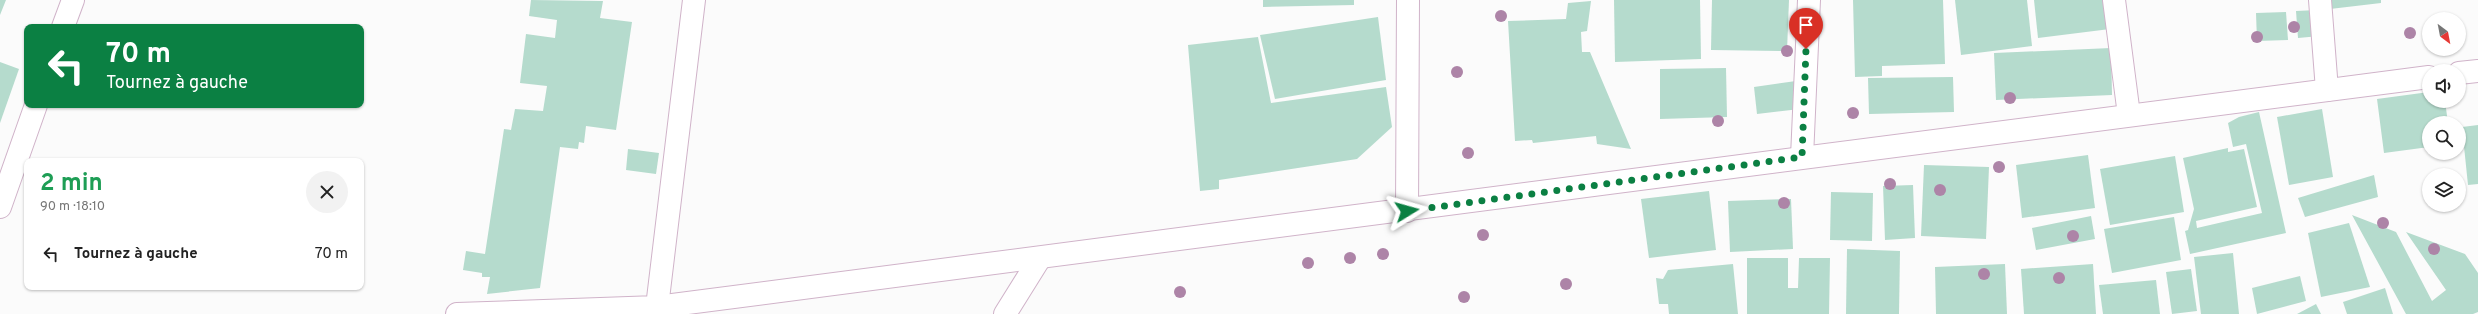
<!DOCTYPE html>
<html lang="fr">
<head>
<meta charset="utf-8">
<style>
  body { margin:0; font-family:Overpass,sans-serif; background:#f2f2f2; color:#222; height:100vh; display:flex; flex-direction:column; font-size:15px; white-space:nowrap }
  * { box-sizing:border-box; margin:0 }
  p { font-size:13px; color:#767676 }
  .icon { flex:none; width:22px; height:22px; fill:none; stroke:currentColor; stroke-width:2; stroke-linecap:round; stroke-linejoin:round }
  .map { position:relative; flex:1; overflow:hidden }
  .side { position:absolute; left:24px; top:158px; width:340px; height:132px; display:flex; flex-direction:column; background:#fff; border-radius:8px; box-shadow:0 1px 3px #0004 }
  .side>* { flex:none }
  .top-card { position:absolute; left:24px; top:24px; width:340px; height:84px; border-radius:8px; box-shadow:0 1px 3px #0004; background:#0b8043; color:#fff; overflow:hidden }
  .needle { width:26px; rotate:148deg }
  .controls { position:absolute; left:2422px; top:12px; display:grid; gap:8px }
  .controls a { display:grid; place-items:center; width:44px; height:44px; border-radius:50%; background:#fff; box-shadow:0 1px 3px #0004; font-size:20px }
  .pin { position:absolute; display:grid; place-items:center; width:34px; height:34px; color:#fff; margin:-41px -17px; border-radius:50% 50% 50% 0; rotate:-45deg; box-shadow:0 0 4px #0007 }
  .pin .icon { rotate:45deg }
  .me { position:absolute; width:44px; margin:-22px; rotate:82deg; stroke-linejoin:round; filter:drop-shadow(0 0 3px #0008) }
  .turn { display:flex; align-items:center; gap:14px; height:84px; padding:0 16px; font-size:18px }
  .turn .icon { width:52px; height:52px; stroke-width:2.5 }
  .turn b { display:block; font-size:28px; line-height:34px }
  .round { display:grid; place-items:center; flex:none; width:42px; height:42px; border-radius:21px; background:#f2f2f2 }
  .headline { display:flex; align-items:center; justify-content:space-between; height:68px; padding:0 16px }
  h1 { font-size:24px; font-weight:700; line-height:30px; color:#1e9e55 }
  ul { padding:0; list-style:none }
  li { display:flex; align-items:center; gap:12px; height:56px; padding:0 16px }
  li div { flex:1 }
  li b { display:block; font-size:15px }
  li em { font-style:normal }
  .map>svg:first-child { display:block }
</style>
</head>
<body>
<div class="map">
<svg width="2478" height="314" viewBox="0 0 2478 314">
  <rect width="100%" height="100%" fill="#fbfbfb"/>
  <g fill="#b5dbcd">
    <path d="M0,0H6L0,15Z"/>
    <path d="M531,0L603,1L600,18L632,22L616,130L586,126L584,143L579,142L578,149L560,147L540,288L487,294L490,277H482V273L463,270L466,251L485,254L504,129L511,130L515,109L543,111L547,86L520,83L526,34L555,38L557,20L529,16Z"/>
    <path d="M1263,0H1354V5L1263,7Z"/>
    <path d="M1614,0H1700L1701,59L1615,62Z"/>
    <path d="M1712,0H1789L1787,51L1711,50Z"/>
    <path d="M1853,0H1943L1945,64L1882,66V76L1855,77Z"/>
    <path d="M1955,0H2027L2032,46L1961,55Z"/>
    <path d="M2034,0H2106L2110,29L2038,38Z"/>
    <path d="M2329,0H2381V3L2330,9Z"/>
    <path d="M1591,1L1587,31L1581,32L1582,52H1590L1631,149L1597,144L1596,136L1533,143L1532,140L1515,141L1508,21L1566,19L1568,3Z"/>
    <path d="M2317,10L2320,36L2298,38L2296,11Z"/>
    <path d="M2286,12L2288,40L2257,41L2256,13Z"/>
    <path d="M1378,17L1386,80L1275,99L1260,35Z"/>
    <path d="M1258,37L1271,103L1386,87L1392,127L1357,159L1219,180V189L1200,191L1188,45Z"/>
    <path d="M2111,48L2112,95L1996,100L1994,53Z"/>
    <path d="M0,62L19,69L0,123Z"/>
    <path d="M1726,68L1727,117L1660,119V69Z"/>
    <path d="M1953,77L1954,112L1869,114L1868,78Z"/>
    <path d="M1796,81L1800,109L1757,114L1754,87Z"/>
    <path d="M2429,92V101H2445L2448,123H2429V147L2384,153L2377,99Z"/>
    <path d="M2322,109L2333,177L2289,185L2277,117Z"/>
    <path d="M2259,112L2286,233L2190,254L2185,231L2188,230L2194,209L2183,158L2228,148V152L2244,149L2257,207L2196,221L2197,228L2262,213L2246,144L2233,147L2228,123L2239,117Z"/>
    <path d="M2478,125V184L2468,185L2462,127Z"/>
    <path d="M628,149L659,153L656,174L626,170Z"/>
    <path d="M2088,155L2095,208L2022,218L2016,165Z"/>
    <path d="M2175,156L2184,212L2110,225L2100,169Z"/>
    <path d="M1924,165L1989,167L1986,239L1921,236Z"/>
    <path d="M2374,175L2378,197L2305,217L2298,198Z"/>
    <path d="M1913,185L1915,238L1885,240L1883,186Z"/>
    <path d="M1709,191L1716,250L1649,258L1641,199Z"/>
    <path d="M1831,192L1873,193L1872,241L1830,240Z"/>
    <path d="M1791,199L1793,249L1730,252L1728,201Z"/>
    <path d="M2352,215L2396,232L2432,301L2446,290L2406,232L2465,254L2478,273V312L2473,314H2406Z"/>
    <path d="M2091,216L2095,239L2036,250L2032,228Z"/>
    <path d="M2174,217L2181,260L2112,273L2104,229Z"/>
    <path d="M2349,223L2370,287L2321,297L2308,233Z"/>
    <path d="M1847,249L1900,251L1899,314H1846Z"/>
    <path d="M2233,253L2239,314H2201L2194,257Z"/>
    <path d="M1747,258H1788V288H1798L1799,258H1830L1829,314H1747Z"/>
    <path d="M1733,264L1738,314H1669L1668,304H1659L1656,278L1663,279L1668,270Z"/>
    <path d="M2005,264L2007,314H1936L1935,267Z"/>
    <path d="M2093,264L2096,314H2024L2021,269Z"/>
    <path d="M2191,269L2197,311L2172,314L2166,272Z"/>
    <path d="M2300,276L2306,301L2257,314L2252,288Z"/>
    <path d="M2156,280L2160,314H2103L2099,285Z"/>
    <path d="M2385,288L2393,314H2347L2343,302Z"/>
    <path d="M2316,304L2321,314H2297Z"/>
  </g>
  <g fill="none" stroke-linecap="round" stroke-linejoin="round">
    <defs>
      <g id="street">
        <path d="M2114,0L2129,115"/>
        <path d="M2320,0L2327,90"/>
        <path d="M63,27L73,0"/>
        <path d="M1802,157L1809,0"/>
        <path d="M0,207L36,105"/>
        <path d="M1407,211L1408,0"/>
        <path d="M457,314L657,307L694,0"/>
        <path d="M1005,314L1040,258"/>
      </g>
      <g id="secondary">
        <path d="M2459,73L2478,71"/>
        <path d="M656,314L657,307C1248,230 1838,153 2429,77"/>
      </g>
    </defs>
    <use href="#street" stroke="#d0b3c9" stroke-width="24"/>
    <use href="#secondary" stroke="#d0b3c9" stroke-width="24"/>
    <use href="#street" stroke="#fff" stroke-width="22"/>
    <use href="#secondary" stroke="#fff" stroke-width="22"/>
  </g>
  <g fill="#ad84a7">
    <circle cx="1501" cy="16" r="6"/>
    <circle cx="2294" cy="27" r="6"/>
    <circle cx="2410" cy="33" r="6"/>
    <circle cx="2257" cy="37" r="6"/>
    <circle cx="1787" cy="51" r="6"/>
    <circle cx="1457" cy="72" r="6"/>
    <circle cx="2010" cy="98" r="6"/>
    <circle cx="1853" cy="113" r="6"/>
    <circle cx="1718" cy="121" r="6"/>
    <circle cx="1468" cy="153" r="6"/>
    <circle cx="1999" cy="167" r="6"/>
    <circle cx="1890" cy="184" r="6"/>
    <circle cx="1940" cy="190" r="6"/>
    <circle cx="1784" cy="203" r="6"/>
    <circle cx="2383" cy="223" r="6"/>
    <circle cx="1483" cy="235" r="6"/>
    <circle cx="2073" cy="236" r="6"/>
    <circle cx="2434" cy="249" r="6"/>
    <circle cx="1383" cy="254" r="6"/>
    <circle cx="1350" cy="258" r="6"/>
    <circle cx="1308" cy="263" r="6"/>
    <circle cx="1984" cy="274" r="6"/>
    <circle cx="2059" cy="278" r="6"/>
    <circle cx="1566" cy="284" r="6"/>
    <circle cx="1180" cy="292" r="6"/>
    <circle cx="1464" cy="297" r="6"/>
  </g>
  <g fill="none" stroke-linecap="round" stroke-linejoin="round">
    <path stroke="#0b8043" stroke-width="7" stroke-dasharray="0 12.6" d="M1407,211L1802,157L1806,49"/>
  </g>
</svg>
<div class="controls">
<a><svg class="needle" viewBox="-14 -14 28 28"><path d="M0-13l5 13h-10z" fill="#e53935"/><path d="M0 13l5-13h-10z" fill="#767676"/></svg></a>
<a><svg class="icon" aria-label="sound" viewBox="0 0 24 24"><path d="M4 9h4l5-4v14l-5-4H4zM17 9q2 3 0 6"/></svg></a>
<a><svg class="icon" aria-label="search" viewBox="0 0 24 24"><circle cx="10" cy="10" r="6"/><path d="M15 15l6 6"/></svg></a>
<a><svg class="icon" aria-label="layers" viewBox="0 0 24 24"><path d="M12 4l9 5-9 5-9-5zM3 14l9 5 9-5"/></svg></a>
</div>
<div class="pin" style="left:1806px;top:49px;background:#d93025"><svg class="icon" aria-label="arrive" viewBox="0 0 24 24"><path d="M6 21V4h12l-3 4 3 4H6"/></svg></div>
<svg class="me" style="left:1407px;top:211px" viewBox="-20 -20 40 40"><path d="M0-17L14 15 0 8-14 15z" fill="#0b8043" stroke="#fff" stroke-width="4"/></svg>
<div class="top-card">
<div class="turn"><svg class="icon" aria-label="left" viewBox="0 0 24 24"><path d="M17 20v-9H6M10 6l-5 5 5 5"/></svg><div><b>70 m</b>Tournez à gauche</div></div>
</div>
<section class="side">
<div class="headline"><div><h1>2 min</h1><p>90 m · 18:10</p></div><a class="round"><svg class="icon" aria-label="close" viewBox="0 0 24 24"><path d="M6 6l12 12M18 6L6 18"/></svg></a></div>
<ul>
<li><svg class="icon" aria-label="left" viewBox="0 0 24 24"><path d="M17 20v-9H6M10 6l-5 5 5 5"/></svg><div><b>Tournez à gauche</b></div><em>70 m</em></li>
</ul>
</section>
</div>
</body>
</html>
